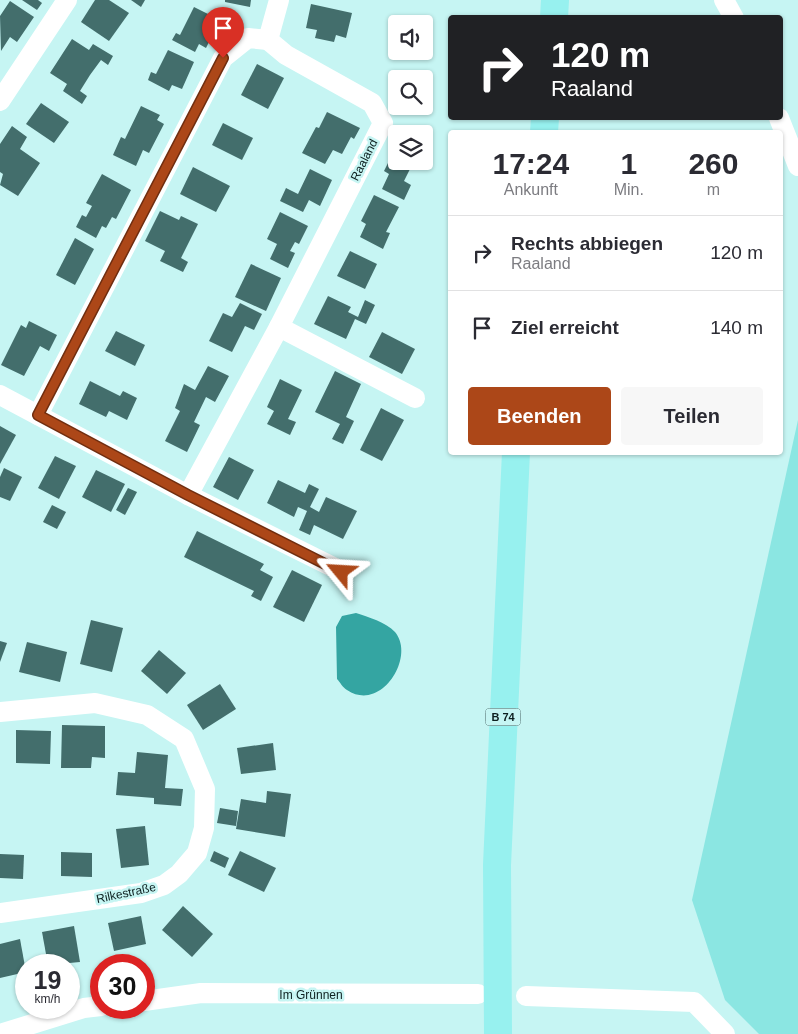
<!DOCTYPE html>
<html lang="de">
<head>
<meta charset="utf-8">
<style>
  body { margin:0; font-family:Arial,sans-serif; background:#f7f7f7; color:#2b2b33; height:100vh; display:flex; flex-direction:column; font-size:19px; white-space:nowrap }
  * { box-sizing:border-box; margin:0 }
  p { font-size:16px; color:#7c7c81 }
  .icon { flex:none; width:28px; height:28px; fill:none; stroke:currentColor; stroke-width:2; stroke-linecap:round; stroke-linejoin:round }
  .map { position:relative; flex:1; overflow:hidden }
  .sheet { position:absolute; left:448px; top:130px; width:335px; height:325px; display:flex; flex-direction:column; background:#fff; border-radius:5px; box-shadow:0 1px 4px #0004 }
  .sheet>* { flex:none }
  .hud { position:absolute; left:448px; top:15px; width:335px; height:105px; border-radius:5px; box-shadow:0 1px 4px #0004; background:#202124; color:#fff; overflow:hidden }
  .controls { position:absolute; left:388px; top:15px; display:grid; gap:10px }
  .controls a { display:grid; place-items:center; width:45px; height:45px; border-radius:5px; background:#fff; box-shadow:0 1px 4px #0004; font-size:25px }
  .speed { position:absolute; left:15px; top:954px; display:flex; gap:10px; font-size:25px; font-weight:700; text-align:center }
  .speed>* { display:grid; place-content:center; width:65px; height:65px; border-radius:50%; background:#fff; box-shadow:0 1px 4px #0004; line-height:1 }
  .speed small { font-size:12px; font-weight:400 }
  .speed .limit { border:8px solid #d22; background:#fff; color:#111 }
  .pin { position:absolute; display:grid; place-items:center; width:42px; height:42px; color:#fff; margin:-51px -21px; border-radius:50% 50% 50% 0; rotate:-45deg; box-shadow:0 0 5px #0007 }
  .pin .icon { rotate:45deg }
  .me { position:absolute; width:55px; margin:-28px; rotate:297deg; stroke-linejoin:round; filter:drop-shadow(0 0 4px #0008) }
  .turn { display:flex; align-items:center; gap:18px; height:105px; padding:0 20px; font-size:22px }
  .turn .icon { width:65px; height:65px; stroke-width:2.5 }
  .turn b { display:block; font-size:35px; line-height:42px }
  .eta { display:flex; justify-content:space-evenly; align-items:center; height:85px; text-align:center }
  .eta b { font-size:30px; font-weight:700; line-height:35px }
  .primary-button { display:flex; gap:10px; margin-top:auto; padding:10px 20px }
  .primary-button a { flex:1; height:58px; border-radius:5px; background:#ac4718; color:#fff; font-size:20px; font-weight:700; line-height:58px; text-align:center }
  .primary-button a+a { background:#f7f7f7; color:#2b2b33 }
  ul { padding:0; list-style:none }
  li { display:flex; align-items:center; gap:15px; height:75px; padding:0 20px; border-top:1px solid #e1e1e2 }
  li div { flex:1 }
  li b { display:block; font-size:19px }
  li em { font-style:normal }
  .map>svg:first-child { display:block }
</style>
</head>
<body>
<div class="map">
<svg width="798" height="1034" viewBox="0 0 798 1034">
  <rect width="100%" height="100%" fill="#c6f5f3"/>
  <path fill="#8be6e2" d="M798,420V1034H759L725,1000L692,900Z"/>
  <path fill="#34a5a2" d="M356,613C368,617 386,622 395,632C416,657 381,713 347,690C343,688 340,682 337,679L336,627L342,616Z"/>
  <g fill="#436e6c">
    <path d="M22,0H38L42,3L37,10Z"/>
    <path d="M95,0H109L129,13L109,41L81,22Z"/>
    <path d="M131,0H145L141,7Z"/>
    <path d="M225,0H251L250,7L225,2Z"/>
    <path d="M10,1L34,17L17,42L10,37L1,51L0,16Z"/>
    <path d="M311,4L352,13L346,38L336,35L334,42L315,38L317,30L306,28Z"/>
    <path d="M194,7L220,20L206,48L199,44L195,52L172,40L176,33L180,35Z"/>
    <path d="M72,39L89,50L93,44L113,56L108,65L101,60L90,75L80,91L87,96L82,104L63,91L67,84L50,73Z"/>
    <path d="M168,50L194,62L182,89L172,85L169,91L148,80L151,72L156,74Z"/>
    <path d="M257,64L284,78L268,109L241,95Z"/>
    <path d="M41,103L69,122L54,143L26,124Z"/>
    <path d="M141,106L160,115L157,120L164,124L149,153L143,150L136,166L113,155L121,137L125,139Z"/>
    <path d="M327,112L360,128L354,139L351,137L342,154L333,150L325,164L302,153L316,127L319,128Z"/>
    <path d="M223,123L253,138L242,160L212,145Z"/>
    <path d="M12,126L27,137L20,149L40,163L18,196L0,185L3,174L0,172V144Z"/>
    <path d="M396,147V161H414L404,181L411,185L404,200L382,189L389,174L384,171Z"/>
    <path d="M193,167L230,186L216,212L180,194Z"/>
    <path d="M310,169L332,180L320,206L309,200L303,212L280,201L286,188L298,194Z"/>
    <path d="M102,174L131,190L116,219L112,217L106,228L102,226L96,238L76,227L82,215L86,217L92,206L86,203Z"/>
    <path d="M374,195L399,207L386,232L390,233L383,249L360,237L366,224L361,221Z"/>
    <path d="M160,211L179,220L181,216L198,224L181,258L188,262L183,272L160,261L165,251L145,241Z"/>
    <path d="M280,212L308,226L299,244L295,242L290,251L295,253L288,268L270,259L277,244L267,239Z"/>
    <path d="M75,238L94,249L75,285L56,275Z"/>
    <path d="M350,251L377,264L365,289L337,276Z"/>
    <path d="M251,264L281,278L266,311L235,297Z"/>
    <path d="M328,296L351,307L348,312L358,317L365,300L375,305L366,324L355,319L346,339L314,324Z"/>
    <path d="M240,303L262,314L254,330L245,326L232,352L209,341L223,313L232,317Z"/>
    <path d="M29,321L57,335L49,351L40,346L24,376L1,365L21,325L26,328Z"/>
    <path d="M116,331L145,345L135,366L105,351Z"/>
    <path d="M382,332L415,349L402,374L369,357Z"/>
    <path d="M208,366L229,376L215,402L206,397L194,422L200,425L187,452L165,441L180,411L175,408L184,384L195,390Z"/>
    <path d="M335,371L361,384L346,417L354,421L343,444L332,439L340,424L315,412Z"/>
    <path d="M280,379L302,390L288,419L296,422L290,435L267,424L274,411L267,407Z"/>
    <path d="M90,381L120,396L123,391L137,398L127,420L109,411L106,417L79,404Z"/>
    <path d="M381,408L404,420L382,461L360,450Z"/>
    <path d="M0,426L16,435L0,464Z"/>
    <path d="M55,456L76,466L59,499L38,488Z"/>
    <path d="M229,457L254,470L238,500L213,487Z"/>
    <path d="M4,468L22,477L10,501L0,497V477Z"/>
    <path d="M96,470L125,484L111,512L82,497Z"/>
    <path d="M278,480L305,493L309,484L319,489L310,507L319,512L326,497L357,511L343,539L314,525L310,535L299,530L307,511L298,507L294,517L267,503Z"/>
    <path d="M128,488L137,492L125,515L116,510Z"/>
    <path d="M52,505L66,512L57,529L43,522Z"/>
    <path d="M197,531L264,564L260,570L273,577L261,601L251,596L254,591L184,557Z"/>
    <path d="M292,570L322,585L304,622L273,607Z"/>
    <path d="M91,620L123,628L112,672L80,664Z"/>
    <path d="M0,641L7,643L0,662Z"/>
    <path d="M27,642L67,652L60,682L19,672Z"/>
    <path d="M159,650L186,673L167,694L141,671Z"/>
    <path d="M220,684L236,709L203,730L187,705Z"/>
    <path d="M62,725L105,726V758L92,757L91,768H61Z"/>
    <path d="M16,730L51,731L50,764L16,763Z"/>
    <path d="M273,743L276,770L241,774L237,748Z"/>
    <path d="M137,752L168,755L165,788L183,789L181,806L154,804V798L116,795L118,772L135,773Z"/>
    <path d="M267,791L291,794L285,837L236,829L241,799L266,803Z"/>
    <path d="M220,808L238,811L236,826L217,823Z"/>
    <path d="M145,826L149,865L121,868L116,829Z"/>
    <path d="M214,851L229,858L225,868L210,861Z"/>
    <path d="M240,851L276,868L264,892L228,875Z"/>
    <path d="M61,852L92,853V877L61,876Z"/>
    <path d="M0,854L24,855L23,879L0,878Z"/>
    <path d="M183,906L213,934L192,957L162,930Z"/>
    <path d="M141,916L146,944L114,951L108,923Z"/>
    <path d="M74,926L80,962L48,965L42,932Z"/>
    <path d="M20,939L26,972L0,978V944Z"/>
  </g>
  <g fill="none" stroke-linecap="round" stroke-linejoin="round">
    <g stroke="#fff" stroke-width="20">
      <path d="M724,0L734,18"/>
      <path d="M0,101L67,0"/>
      <path d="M779,118L798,166"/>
      <path d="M279,327L415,398"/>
      <path d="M0,395L188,495L341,571"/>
      <path d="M38,415L223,58L248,38L268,40L279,0"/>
      <path d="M188,495L279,327L383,123L372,103L286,55L268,40"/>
      <path d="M0,712L95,703L147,715L184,739L205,789L204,828L197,853L179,874L164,885L141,893L0,913"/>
      <path d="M526,996L694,1002L725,1034"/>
      <path d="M144,1001L201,993L478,994"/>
      <path d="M0,1034L84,1008L101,1006"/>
    </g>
    <g stroke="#97f1ef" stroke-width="28">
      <path d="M554,18L555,0"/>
      <path d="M544,132L545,118"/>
      <path d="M498,1034L497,865L516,452"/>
    </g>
  </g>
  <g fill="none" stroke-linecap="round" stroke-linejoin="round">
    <defs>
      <path id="route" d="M223,58L38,415L188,495L341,572"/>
    </defs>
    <use href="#route" stroke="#702e10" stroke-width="12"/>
    <use href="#route" stroke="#ac4718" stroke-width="9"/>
  </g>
  <g text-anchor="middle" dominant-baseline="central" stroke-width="5" stroke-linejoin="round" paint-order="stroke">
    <rect fill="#c6f5f3" stroke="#445f5f" stroke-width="1" x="485.5" y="708.5" width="35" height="17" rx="4"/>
    <g font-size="11" font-weight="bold" fill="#0d1f1f">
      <text x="503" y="717">B 74</text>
    </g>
    <g font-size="12" fill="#0d1f1f" stroke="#c6f5f3">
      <text transform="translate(364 160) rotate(-63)">Raaland</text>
      <text transform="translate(126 893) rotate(-12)">Rilkestraße</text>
      <text x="311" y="995">Im Grünnen</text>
    </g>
  </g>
</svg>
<div class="controls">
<a><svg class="icon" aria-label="sound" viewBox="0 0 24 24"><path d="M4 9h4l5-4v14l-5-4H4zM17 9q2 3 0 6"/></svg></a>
<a><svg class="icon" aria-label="search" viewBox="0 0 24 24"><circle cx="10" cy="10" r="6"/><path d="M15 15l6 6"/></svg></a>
<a><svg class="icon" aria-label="layers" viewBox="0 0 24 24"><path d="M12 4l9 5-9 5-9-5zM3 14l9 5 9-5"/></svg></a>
</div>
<div class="speed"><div>19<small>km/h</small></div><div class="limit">30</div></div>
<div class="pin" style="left:223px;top:58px;background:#d93025"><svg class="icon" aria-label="arrive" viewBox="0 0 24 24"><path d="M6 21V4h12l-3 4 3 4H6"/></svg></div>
<svg class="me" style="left:341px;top:572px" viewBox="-20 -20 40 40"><path d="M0-17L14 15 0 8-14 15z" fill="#ac4718" stroke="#fff" stroke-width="4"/></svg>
<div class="hud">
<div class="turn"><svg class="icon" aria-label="right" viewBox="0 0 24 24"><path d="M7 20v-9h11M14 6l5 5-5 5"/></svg><div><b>120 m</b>Raaland</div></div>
</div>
<section class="sheet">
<div class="eta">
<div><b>17:24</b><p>Ankunft</p></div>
<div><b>1</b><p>Min.</p></div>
<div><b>260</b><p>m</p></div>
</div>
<ul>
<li><svg class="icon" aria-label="right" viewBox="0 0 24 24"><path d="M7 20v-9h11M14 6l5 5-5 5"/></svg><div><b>Rechts abbiegen</b><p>Raaland</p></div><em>120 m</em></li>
<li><svg class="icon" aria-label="arrive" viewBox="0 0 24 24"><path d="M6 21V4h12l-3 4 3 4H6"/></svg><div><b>Ziel erreicht</b></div><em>140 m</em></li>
</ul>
<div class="primary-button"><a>Beenden</a><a>Teilen</a></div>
</section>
</div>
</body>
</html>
